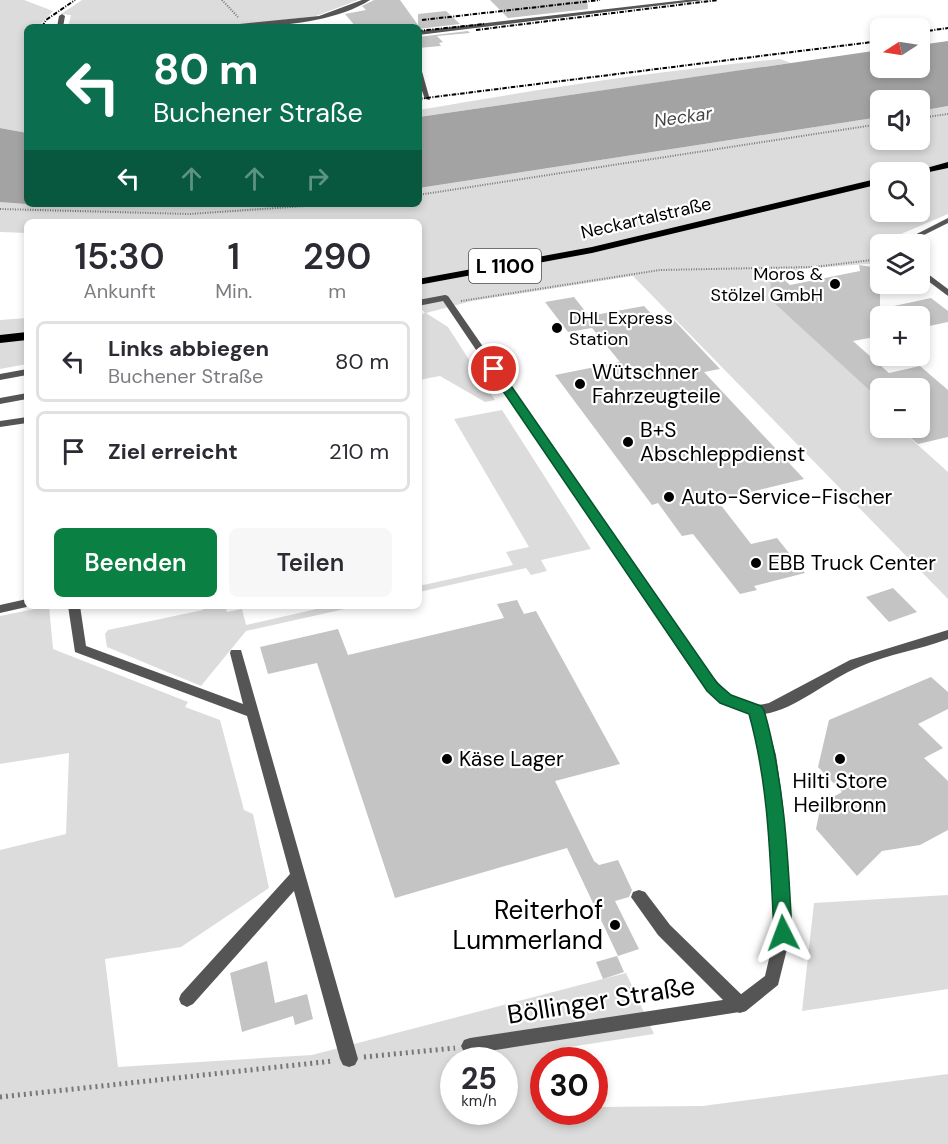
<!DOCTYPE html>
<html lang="de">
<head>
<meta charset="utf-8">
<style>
  body { margin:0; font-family:"DM Sans",sans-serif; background:#f7f7f7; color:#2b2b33; height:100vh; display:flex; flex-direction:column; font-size:22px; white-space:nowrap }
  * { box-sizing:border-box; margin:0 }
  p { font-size:20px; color:#7c7c81 }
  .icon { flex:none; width:33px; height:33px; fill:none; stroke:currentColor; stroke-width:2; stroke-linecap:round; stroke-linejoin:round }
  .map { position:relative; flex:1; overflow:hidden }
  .side { position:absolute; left:24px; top:219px; width:398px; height:390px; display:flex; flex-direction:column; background:#fff; border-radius:9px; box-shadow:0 3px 9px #0003 }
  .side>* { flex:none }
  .hud { position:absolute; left:24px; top:24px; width:398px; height:183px; border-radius:9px; box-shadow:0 3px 9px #0003; background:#0b6e4f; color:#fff; overflow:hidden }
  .needle { width:39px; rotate:258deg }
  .buttons { position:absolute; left:870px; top:18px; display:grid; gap:12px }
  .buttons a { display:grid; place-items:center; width:60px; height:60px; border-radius:9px; background:#fff; box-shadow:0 3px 9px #0003; font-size:30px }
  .speed { position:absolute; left:440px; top:1047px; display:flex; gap:12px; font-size:30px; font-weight:700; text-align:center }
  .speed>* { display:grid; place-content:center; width:78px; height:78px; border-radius:50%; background:#fff; box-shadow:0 3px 9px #0003; line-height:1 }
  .speed small { font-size:15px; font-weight:400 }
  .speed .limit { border:9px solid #d22; background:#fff; color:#111 }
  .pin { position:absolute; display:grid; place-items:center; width:51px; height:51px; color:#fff; margin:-26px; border:3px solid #fff; border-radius:50%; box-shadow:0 2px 6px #0007 }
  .me { position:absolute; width:66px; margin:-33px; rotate:357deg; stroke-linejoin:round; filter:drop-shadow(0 0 4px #0008) }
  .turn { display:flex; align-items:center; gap:21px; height:126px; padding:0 30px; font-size:27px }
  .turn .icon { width:78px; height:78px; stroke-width:2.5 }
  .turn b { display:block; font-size:42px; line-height:51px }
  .lanes { display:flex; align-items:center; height:57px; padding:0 30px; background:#0003; justify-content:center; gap:30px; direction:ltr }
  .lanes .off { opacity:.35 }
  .eta { display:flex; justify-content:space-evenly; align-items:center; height:102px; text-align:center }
  .eta b { font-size:36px; font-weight:600; line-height:42px }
  .action { display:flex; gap:12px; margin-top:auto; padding:12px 30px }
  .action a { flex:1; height:69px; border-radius:9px; background:#0b8043; color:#fff; font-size:24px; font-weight:600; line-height:69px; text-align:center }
  .action a+a { background:#f7f7f7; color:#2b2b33 }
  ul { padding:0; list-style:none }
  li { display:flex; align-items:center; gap:18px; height:81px; margin:0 12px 9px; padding:0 18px; border:3px solid #e1e1e2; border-radius:9px }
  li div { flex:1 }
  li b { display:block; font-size:22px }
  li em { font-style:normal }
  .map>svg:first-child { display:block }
</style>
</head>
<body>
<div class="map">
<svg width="948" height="1144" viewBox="0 0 948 1144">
  <rect width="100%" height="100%" fill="#fff"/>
  <g fill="#dcdcdc" fill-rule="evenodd">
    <path d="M0,0H24L53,11L38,27H27V133L0,128Z"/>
    <path d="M82,0H358L316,16L241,25L97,27L95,24L68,27L71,15L61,14Z"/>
    <path d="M780,59L791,63L419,117V110C538,89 659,71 780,59Z"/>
    <path d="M948,106V214L901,234L890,244H880V263L801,269L802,274L772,279L770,298L880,400V428H899L948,472V599L633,276L472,301L426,313L448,327L495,400L485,402L440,376L419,380V315L425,313L419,306L418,222H27V233L0,232V202L167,205L418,204L419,188L880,117V140H920V111ZM880,172H920V212H880Z"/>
    <path d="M27,318V364L0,369V320Z"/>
    <path d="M502,410L591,549L541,560L547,571L531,575L526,568L419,592V586L513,565L506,552L529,547L454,419Z"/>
    <path d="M49,606L53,649L188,702L185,707L220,720L244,810L253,814L269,888L181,947L105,959L118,1067L312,1055L626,973L654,1034L550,1050L552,1060H543V1112H594V1107L702,1106L948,1074V1144H0V850L66,834L69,753L0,764V616ZM453,1060H504V1112H453Z"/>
    <path d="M202,606H225L227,612L242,609L246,625L330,606H358L246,631L201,686L107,647L105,634L108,630L203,610Z"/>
    <path d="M948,895V989L802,1011L814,903Z"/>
  </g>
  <g fill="#a3a3a3">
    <path d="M948,41V106L920,111V100H880V117L419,188V117L880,50V68H920V45Z"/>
    <path d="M0,128L27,133V204L0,202Z"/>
  </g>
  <g fill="#c4c4c4">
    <path d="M374,0H400L418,25V14L446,11L460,24L418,29L356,27L345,14L366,10L362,6Z"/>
    <path d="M490,0H587L588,9L508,18Z"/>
    <path d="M468,31L470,33L437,36L443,42L439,43L441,46L418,48V37Z"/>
    <path d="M859,265L880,268V309L931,298L948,311V322L920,328V316H880V336L853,341L889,373L920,366L948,390V437L918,444L899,428H920V388H880V400L770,299L771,279H783L790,285L860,271Z"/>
    <path d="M574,297L589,316L644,306L659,322L673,319L720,369L704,372L804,479L717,500L751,544L777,538L805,573L754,586L757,590L740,594L693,534L682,536L658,503L652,505L555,375L620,362L592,328L568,332L545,302Z"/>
    <path d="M893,588L917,612L889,622L866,597Z"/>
    <path d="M517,600L524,614L536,611L620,764L555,781L594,861L599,865L618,860L632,890L629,897L615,901L639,949L618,956L567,848L395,898L317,663L268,674L260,647L338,629L348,655L504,618L497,604Z"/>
    <path d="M931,677L948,692V709L918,724L943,748L924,758L948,781V830L920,845L882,851L857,876L816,829L821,804L842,792L818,767L829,720Z"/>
    <path d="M617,956L624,972L603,979L596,962Z"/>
    <path d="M267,961L275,1003L307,994L313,1019L295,1025L293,1016L242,1032L230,973Z"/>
  </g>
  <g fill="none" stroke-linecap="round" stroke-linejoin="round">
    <defs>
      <g id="primary">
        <path d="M948,162V168L920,174L912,172Z"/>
        <path d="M880,178V184L592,253L418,285V279L592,247Z"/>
        <path d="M27,332V340L0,343V335Z"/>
      </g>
    </defs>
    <use href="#primary" stroke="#dbdbdb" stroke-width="2"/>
    <g stroke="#777" stroke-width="2" stroke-dasharray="1 1.5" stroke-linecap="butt">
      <path d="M222,0L238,17"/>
      <path d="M920,118L948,114"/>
      <path d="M418,195L880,124"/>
      <path d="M0,209L190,214L334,204"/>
      <path d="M461,301L660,270L814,267L880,259"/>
    </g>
    <g stroke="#777" stroke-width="5" stroke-dasharray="2 4" stroke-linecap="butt">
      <path d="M364,1057L455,1048"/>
      <path d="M0,1097L333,1061"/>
    </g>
    <g fill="#555" fill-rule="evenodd">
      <path d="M362,0H370C321,31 237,27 180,27L183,25H230L319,16Z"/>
      <path d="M62,14L65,16L63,27H57L59,16Z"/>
      <path d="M418,66L421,68L430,100L425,99L418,80Z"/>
      <path d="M27,393V399L0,404V398Z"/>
      <path d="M27,417V423L0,427V421Z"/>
      <path d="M27,599V606H31L0,613V605Z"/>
      <path d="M68,606H80L86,646L243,704L230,653L231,650H241L358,1059L355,1065L349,1067L343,1065L340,1059L294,891L193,1004L187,1007L181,1004L179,999L181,994L290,874L247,716L75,652Z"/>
      <path d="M639,890L645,892L670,925L746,999L748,1005L746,1011L740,1013L734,1011L658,935L631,897L633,892Z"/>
    </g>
    <g fill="#555" fill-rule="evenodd">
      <path d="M686,0H704L418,35V31Z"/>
      <path d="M948,218V223L906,244H897Z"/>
      <path d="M920,268L948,289V296L920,275Z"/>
      <path d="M445,295L448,296L698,658C711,674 732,704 755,705C759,705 765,704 769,703L850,660L948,630V639C919,650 888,654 859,667C829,679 795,710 764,714L776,755L783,805L791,933L778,985L746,1011L470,1054L464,1052L461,1046L464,1040L470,1038L736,998L765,976L775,933L769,805L762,755L750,714C718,704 709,689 688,664L441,298Z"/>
    </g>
    <g fill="#555" fill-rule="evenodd">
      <path d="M445,295L449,298L448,300L418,306V300Z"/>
      <path d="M27,369V375L0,380V374Z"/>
    </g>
    <use href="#primary" fill="#000" fill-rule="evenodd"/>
    <g stroke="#000" stroke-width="2" stroke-dasharray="4.5 1.5 1 1.5" stroke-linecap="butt">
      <path d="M422,20L600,0"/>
      <path d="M42,27L46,20L75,0"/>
      <path d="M476,30L718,0"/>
      <path d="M418,31L484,24"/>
      <path d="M920,32L948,28"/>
      <path d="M418,99L880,41"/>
    </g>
  </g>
  <path fill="#0b8043" stroke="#07532c" stroke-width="1.5" d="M494,366L498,367L717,683L731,695L761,706L764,710C785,784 788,857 792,933L790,938L783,941L777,938L774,933C770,858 769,786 749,714L720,703L707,691L488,369Z"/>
  <g fill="#000" stroke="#fff" stroke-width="2">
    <circle cx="835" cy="284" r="6"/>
    <circle cx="557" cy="328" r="6"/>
    <circle cx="580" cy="384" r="6"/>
    <circle cx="628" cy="442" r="6"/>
    <circle cx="669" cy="497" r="6"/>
    <circle cx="756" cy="563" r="6"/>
    <circle cx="447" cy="759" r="6"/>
    <circle cx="840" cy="759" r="6"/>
    <circle cx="615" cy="925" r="6"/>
  </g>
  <g text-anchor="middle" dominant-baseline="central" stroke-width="4.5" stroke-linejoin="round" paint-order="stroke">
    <g font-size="18" font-style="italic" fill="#444" stroke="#fff">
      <text transform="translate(683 117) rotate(-8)">Neckar</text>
    </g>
    <g font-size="18" fill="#000" stroke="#fff">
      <text transform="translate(646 218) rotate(-13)">Neckartalstraße</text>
    </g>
    <g font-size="18" fill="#000" stroke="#fff" text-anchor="end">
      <text x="823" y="274">Moros &amp;<tspan x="823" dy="21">Stölzel GmbH</tspan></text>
      <text x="569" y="318" text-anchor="start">DHL Express<tspan x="569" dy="21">Station</tspan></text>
    </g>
    <rect fill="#fff" stroke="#4c4c4c" stroke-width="1.5" x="469" y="249" width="72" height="34" rx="4.5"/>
    <g font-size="20" font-weight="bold" fill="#000">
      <text x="505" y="266">L 1100</text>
    </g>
    <g font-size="21" fill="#000" stroke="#fff" text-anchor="start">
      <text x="592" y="372">Wütschner<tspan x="592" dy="24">Fahrzeugteile</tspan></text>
      <text x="640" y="430">B+S<tspan x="640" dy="24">Abschleppdienst</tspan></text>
      <text x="681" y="497">Auto-Service-Fischer</text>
      <text x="768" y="563">EBB Truck Center</text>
      <text x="459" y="759">Käse Lager</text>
      <text x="840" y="781" text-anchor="middle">Hilti Store<tspan x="840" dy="24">Heilbronn</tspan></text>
    </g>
    <g font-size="26" fill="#000" stroke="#fff" text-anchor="end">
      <text x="603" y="910">Reiterhof<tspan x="603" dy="30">Lummerland</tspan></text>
    </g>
    <g font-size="26" fill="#000" stroke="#fff">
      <text transform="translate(601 1000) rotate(-9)">Böllinger Straße</text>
    </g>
  </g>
</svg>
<div class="buttons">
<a><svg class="needle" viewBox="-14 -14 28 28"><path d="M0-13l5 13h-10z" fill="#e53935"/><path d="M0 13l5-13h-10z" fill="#7c7c81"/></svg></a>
<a><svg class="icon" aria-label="sound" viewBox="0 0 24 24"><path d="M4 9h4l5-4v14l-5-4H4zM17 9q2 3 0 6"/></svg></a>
<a><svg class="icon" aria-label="search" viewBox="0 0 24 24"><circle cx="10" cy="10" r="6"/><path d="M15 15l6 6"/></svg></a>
<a><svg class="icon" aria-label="layers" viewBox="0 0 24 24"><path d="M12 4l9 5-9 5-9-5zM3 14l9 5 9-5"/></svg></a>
<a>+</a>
<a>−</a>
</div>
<div class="speed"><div>25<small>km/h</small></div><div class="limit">30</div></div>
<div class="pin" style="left:494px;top:369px;background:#d93025"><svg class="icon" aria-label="arrive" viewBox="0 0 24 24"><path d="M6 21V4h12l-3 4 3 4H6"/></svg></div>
<svg class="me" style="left:783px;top:933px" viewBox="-20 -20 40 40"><path d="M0-17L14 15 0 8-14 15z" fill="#0b8043" stroke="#fff" stroke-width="4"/></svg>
<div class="hud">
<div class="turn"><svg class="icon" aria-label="left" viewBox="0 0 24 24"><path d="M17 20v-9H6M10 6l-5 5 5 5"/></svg><div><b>80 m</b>Buchener Straße</div></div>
<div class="lanes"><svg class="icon" aria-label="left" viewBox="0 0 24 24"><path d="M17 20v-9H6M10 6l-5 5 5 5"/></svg><svg class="icon off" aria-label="ahead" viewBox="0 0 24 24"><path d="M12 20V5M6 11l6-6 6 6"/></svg><svg class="icon off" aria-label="ahead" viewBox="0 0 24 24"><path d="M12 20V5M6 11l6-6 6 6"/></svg><svg class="icon off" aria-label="right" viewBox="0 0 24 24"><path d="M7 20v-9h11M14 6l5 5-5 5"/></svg></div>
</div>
<section class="side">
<div class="eta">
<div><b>15:30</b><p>Ankunft</p></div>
<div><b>1</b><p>Min.</p></div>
<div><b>290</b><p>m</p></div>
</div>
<ul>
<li><svg class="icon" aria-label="left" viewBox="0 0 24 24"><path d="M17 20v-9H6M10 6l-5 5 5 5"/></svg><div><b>Links abbiegen</b><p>Buchener Straße</p></div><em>80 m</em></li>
<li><svg class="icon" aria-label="arrive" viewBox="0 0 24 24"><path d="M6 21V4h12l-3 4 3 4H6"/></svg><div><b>Ziel erreicht</b></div><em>210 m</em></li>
</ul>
<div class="action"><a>Beenden</a><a>Teilen</a></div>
</section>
</div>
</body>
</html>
